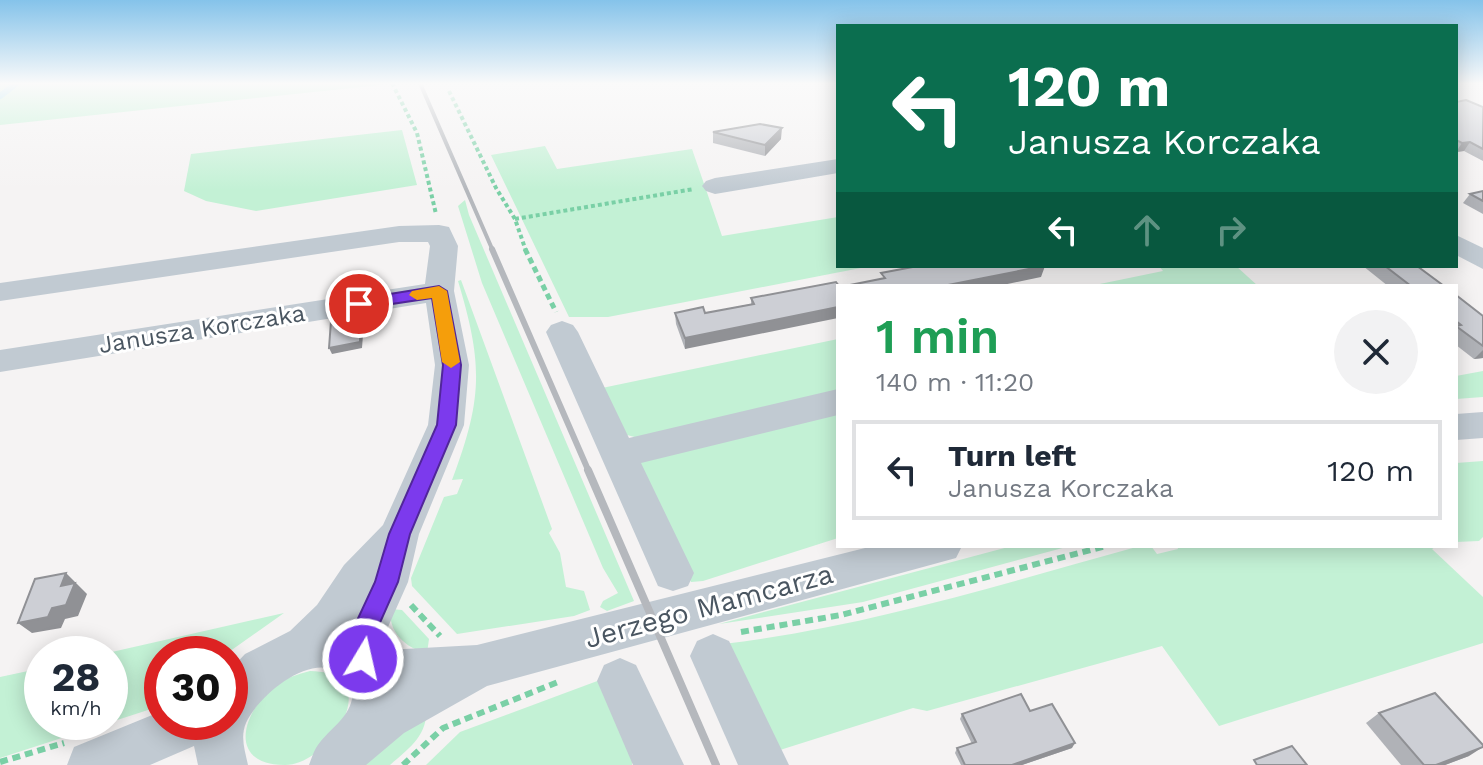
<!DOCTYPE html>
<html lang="en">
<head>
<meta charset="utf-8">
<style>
  body { margin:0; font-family:"Work Sans",sans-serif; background:#f2f2f3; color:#1f2937; height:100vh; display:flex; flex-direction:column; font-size:30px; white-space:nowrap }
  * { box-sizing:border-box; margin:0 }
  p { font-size:26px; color:#747a83 }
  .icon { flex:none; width:44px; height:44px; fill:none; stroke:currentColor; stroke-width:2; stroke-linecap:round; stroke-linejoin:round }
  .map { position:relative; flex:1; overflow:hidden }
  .sheet { position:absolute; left:836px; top:284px; width:622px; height:264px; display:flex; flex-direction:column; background:#fff; border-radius:0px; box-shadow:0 4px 20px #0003 }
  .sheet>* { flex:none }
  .hud { position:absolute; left:836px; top:24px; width:622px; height:244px; border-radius:0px; box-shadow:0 4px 20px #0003; background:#0b6e4f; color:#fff; overflow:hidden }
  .speed { position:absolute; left:24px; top:636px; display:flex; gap:16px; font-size:40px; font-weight:700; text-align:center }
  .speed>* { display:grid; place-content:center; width:104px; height:104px; border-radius:50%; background:#fff; box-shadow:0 4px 20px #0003; line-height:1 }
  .speed small { font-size:20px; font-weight:400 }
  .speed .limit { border:12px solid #d22; background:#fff; color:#111 }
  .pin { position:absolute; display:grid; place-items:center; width:68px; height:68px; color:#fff; margin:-34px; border:4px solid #fff; border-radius:50%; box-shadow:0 2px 8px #0007 }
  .me { position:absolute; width:88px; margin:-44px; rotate:9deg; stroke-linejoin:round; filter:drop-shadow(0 0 6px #0008) }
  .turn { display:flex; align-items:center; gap:28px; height:168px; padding:0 40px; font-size:36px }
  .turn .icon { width:104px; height:104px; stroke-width:2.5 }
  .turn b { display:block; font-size:56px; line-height:68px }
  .lanes { display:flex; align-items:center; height:76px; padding:0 40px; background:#0003; justify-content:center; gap:40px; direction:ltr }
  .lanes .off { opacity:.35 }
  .round { display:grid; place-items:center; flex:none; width:84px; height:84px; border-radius:42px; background:#f2f2f3 }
  .head { display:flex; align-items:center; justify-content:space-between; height:136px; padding:0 40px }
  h1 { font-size:48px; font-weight:600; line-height:60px; color:#1e9e55 }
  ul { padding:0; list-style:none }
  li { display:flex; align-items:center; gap:24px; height:100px; margin:0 16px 12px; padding:0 24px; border:4px solid #e0e1e3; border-radius:0px }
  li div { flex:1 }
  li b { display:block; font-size:30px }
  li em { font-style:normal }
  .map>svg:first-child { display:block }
</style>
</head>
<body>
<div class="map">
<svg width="1483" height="765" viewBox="0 0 1483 765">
  <rect width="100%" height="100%" fill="#f5f3f3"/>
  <g fill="#c3f1d5">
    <path d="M0,83H381V85L0,125Z"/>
    <path d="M402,130L417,185L256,211L206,201L184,191L191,154Z"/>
    <path d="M545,146L557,169L692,149L722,236L838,217V266H871L608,317H569L491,155Z"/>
    <path d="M465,200L469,215L634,601L607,611L600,607L603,601L618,593L603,568L482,283L458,206Z"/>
    <path d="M1159,266H1236L1258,286H1090L1163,271Z"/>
    <path d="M461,280L552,529L549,533L560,553L566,587L584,591L590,610L574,616L457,634L412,586L411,578L444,497L457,494L463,479L452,480C483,398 483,364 458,281Z"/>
    <path d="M838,339V396L642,439L627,435L602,388Z"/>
    <path d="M1483,371V397L1456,399V376Z"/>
    <path d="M838,406V538L703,581L691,582L632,467L633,453Z"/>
    <path d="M1483,461V537L1479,541L1456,542V463Z"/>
    <path d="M1012,546H1070L863,602L719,624Z"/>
    <path d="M1140,546H1151L1157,554L1178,549L1177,546H1437L1432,549L1483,597V643L1219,726L1162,646L927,711L913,708L780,750L723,644C866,627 1002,584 1140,546Z"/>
    <path d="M391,609L402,610L429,639L427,653C406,649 387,631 391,609Z"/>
    <path d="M284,613L226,654H162V700L148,710L0,758V677L42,668V722H110V654H103Z"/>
    <path d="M310,671C389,672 330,765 285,765C226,765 242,711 276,685C286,678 298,674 310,671Z"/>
    <path d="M600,680L632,750V765H426L460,732Z"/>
    <path d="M426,712C427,736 407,750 390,765H362Z"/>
  </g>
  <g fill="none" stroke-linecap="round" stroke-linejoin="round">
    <path stroke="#90daee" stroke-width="6" d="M0,96L17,83"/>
    <g stroke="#7ad0a6" stroke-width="4" stroke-dasharray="4 3" stroke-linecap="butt">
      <path d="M392,83L417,133L436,214"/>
      <path d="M449,91L496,188L515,219L526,251"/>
      <path d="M515,219L694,189"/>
    </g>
    <path stroke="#7ad0a6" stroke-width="5" stroke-dasharray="6 4" stroke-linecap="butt" d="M525,249L556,312"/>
    <g stroke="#7ad0a6" stroke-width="6" stroke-dasharray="8 5" stroke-linecap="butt">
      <path d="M411,605L440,636"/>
      <path d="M741,632L841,615L1106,546"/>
      <path d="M0,762L64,743"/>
      <path d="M403,765L443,728L558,682"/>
    </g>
    <g fill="#c1cad2" fill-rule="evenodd">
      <path d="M838,159V173L715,194L706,191L702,186L706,181L715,178Z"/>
      <path d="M439,225L449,227L458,246L454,291L469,365L464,425L419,534L408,582L388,627L386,650L477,645L873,546H962L956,558L487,686L404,733L366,765H309C311,760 313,753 316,748C326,731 348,720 352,699C353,691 349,682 344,677C316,647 258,695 246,723C240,737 245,751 248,765H198L194,746L150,765H67L74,747L162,711V722H230V670L245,654L290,631L317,605L344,565L383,525L428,425L435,365L426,303L0,372V350L425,284L430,246L428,242H399L0,301V283L399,226Z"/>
      <path d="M1456,235L1483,248V269L1456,255Z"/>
      <path d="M562,321L573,325L578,332L629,438L838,389V415L641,463L694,573L688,586L673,591L658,586L546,332L551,325Z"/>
      <path d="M1483,412V438L1456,440V414Z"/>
      <path d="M713,634L729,641L789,765H738L690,656L697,641Z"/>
      <path d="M620,658L636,665L684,765H633L597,681L604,665Z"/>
    </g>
    <path stroke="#b5b8bd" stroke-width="4" d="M420,83L493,251"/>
    <path stroke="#b5b8bd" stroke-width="6" d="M492,249L589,472"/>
    <path stroke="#b5b8bd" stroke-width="8" d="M588,470L716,765"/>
  </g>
  <g fill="#b0b2b7">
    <path d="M1456,102L1483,107V161L1464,151L1456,152Z"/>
    <path d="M713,132L781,139L765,156L713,143Z"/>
    <path d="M1483,191V214L1463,203L1470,194Z"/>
    <path d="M1363,266H1417L1444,286H1388Z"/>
    <path d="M836,282L685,349L676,324L675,313H705L751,304V298Z"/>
    <path d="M1456,295L1483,316V358L1474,359L1456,345Z"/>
    <path d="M1030,711L1072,748L1022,765H961L955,753L957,748L972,744L960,719L962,714Z"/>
    <path d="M1379,713L1469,756L1445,765H1401L1366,723Z"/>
  </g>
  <g fill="#909195">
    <path d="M782,128L781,139L765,156V145Z"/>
    <path d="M1470,142L1464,151L1456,152L1462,143Z"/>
    <path d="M1045,266L1041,277L998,286H943Z"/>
    <path d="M838,307V318L685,349V338Z"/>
    <path d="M361,316L364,322L362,348L332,354L329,348Z"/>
    <path d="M1483,350V358L1474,359Z"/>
    <path d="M66,573L87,594L78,616L65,619L61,628L32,633L18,623Z"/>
    <path d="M1075,743L1072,748L1022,765H1012Z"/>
    <path d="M1483,747L1469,756L1445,765H1436Z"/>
  </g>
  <g fill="#cdcfd5" stroke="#909195" stroke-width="2">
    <path d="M1466,100L1483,107V149L1470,142L1462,143L1456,140V102Z"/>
    <path d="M760,124L782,128L765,145L713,132Z"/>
    <path d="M1483,191V201L1470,194Z"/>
    <path d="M918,266H1044L943,286H845L885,278L881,273Z"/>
    <path d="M1385,266H1417L1444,286H1411Z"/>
    <path d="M836,282L839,286L838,307L685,338L675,313L703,307L705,313L754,304L751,298Z"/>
    <path d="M1456,295L1483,316V346L1456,326L1461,325L1456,321Z"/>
    <path d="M361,316L360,342L329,348L331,321Z"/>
    <path d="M66,573L61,586L75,583L66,605L52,608L48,617L18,623L35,579Z"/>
    <path d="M1435,693L1483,745V747L1436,765H1424L1379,713Z"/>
    <path d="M1021,694L1030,711L1052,704L1075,743L1012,765H965L957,748L976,742L962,714Z"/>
    <path d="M1292,746L1307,765H1257L1254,760Z"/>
  </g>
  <linearGradient id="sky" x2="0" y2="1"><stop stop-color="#85c3ea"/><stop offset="0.44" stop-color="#fafafa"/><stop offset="1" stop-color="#fafafa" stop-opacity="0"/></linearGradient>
  <rect width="1483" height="190" fill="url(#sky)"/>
  <path fill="#7c3aed" stroke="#51269a" stroke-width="2" d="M439,286L447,291L461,365L456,425L410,534L398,582L378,627L372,667L363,671L355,667L351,659L354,627L375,582L389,534L437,425L443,365L432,298L359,309L351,304L359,299Z"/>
  <path fill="#f59e0b" d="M439,286L447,291L460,362L451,368L442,362L432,298L417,300L409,295L412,291Z"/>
  <g text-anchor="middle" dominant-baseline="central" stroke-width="6" stroke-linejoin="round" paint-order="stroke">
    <g font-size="24" fill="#4a5661" stroke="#fff">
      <text transform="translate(202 329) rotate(-9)">Janusza Korczaka</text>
    </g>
    <g font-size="28" fill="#4a5661" stroke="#fff">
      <text transform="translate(709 606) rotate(-15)">Jerzego Mamcarza</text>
    </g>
  </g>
</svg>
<div class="speed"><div>28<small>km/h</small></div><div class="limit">30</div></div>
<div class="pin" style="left:359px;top:304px;background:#d93025"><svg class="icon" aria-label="arrive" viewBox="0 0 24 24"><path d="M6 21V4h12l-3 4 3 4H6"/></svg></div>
<svg class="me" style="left:363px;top:659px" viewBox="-20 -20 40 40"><circle r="17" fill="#7c3aed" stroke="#fff" stroke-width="3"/><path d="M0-11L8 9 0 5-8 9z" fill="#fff"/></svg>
<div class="hud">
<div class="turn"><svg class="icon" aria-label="left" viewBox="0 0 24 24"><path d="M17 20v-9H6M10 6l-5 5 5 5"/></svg><div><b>120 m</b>Janusza Korczaka</div></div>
<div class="lanes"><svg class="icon" aria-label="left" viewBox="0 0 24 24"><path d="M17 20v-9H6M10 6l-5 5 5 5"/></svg><svg class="icon off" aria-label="ahead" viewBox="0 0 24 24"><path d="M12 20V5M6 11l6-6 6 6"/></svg><svg class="icon off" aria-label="right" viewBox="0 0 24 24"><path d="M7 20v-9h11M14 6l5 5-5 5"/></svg></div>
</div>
<section class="sheet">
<div class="head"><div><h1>1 min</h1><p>140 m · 11:20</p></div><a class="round"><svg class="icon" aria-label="close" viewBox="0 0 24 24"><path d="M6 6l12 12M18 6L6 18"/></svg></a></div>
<ul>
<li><svg class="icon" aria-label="left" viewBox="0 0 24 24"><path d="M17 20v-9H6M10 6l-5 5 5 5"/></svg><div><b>Turn left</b><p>Janusza Korczaka</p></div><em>120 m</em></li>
</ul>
</section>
</div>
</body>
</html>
